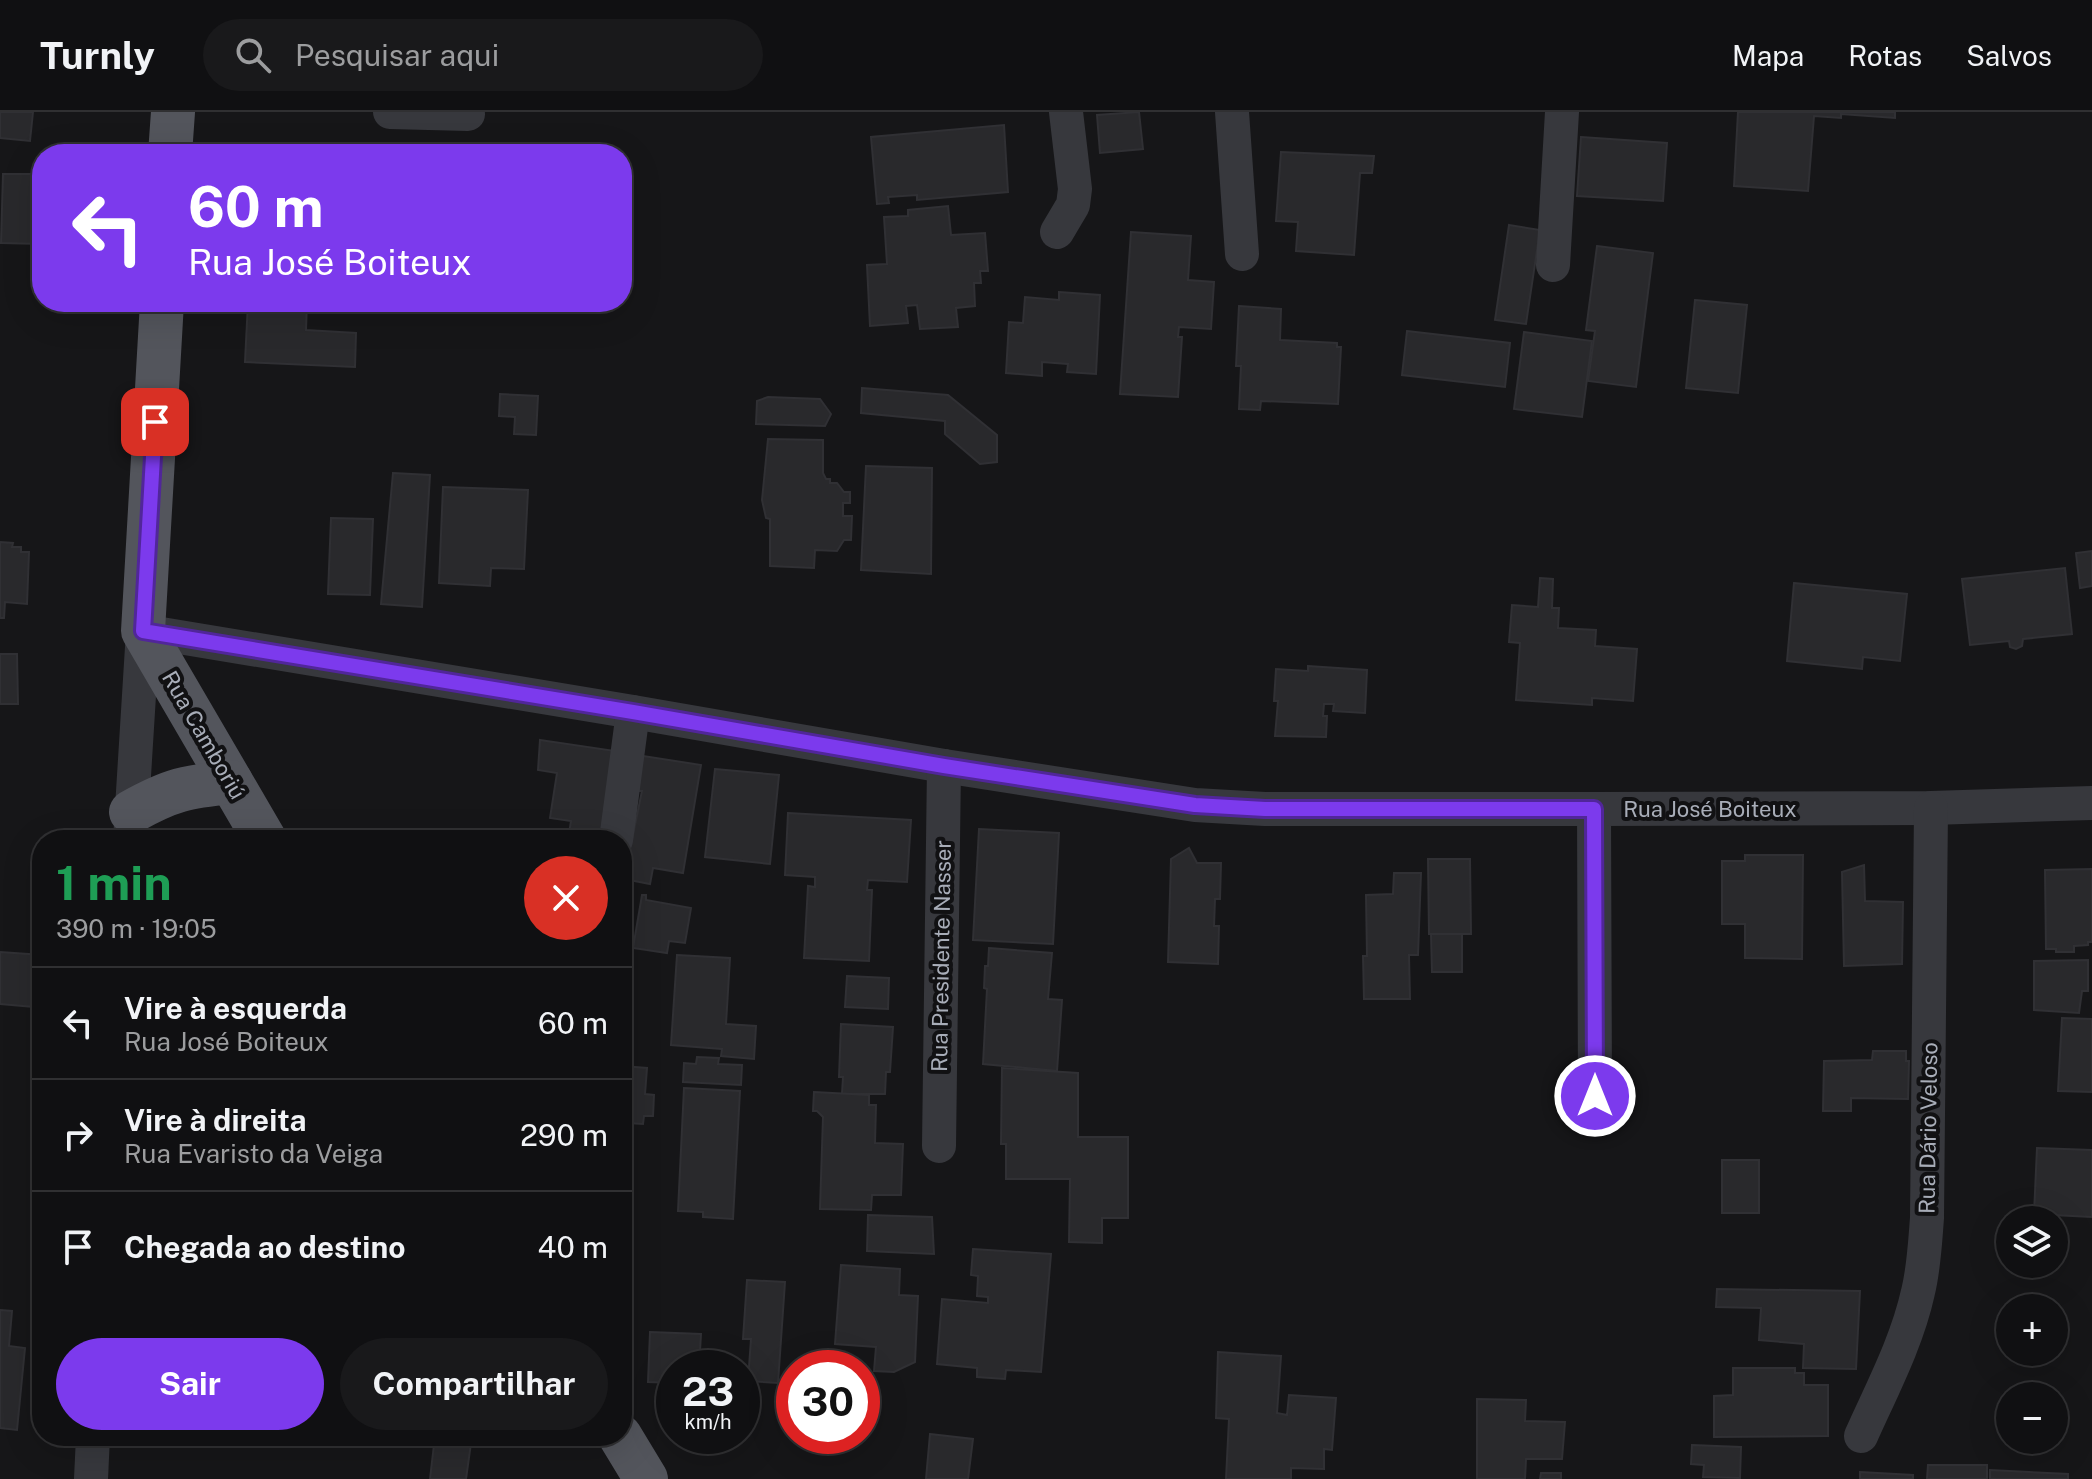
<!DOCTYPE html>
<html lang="pt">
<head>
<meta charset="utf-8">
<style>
  body { margin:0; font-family:"Public Sans",sans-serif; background:#19191b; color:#f1f3f6; height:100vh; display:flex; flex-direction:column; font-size:30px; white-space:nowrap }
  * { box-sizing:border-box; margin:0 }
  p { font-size:26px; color:#9c9d9f }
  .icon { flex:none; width:44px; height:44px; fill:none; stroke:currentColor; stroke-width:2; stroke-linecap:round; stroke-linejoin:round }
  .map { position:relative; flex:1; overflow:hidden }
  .drawer { position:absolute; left:32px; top:718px; width:600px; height:616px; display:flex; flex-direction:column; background:#101012; border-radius:32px; box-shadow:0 8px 32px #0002,0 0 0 2px #303032 }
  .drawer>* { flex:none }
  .top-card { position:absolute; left:32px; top:32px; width:600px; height:168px; border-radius:32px; box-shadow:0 8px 32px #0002,0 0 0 2px #303032; background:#7c3aed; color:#fff; overflow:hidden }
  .controls { position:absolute; left:1996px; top:1094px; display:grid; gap:16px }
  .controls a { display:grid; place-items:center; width:72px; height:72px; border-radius:50%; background:#101012; box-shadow:0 8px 32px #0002,0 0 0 2px #303032; font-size:40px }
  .speed { position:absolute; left:656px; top:1238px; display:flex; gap:16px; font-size:40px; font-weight:700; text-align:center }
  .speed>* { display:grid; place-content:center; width:104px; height:104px; border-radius:50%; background:#101012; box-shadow:0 8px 32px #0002,0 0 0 2px #303032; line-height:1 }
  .speed small { font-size:20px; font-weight:400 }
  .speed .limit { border:12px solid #d22; background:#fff; color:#111 }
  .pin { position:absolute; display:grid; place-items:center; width:68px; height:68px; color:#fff; margin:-34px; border-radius:16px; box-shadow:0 4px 12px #0006 }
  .me { position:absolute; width:88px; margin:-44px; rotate:0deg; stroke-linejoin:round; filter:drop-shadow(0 0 6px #0008) }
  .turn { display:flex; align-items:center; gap:28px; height:168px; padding:0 24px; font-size:36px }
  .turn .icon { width:104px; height:104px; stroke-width:2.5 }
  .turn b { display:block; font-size:56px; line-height:68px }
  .round { display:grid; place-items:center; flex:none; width:84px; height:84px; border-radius:42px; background:#19191b }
  .summary { display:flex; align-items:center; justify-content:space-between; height:136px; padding:0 24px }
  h1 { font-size:48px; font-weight:700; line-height:60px; color:#1e9e55 }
  .action { display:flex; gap:16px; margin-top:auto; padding:16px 24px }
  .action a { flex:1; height:92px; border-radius:48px; background:#7c3aed; color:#fff; font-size:32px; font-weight:700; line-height:92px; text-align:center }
  .action a+a { background:#19191b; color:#f1f3f6 }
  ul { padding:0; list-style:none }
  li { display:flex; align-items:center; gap:24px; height:112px; padding:0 24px; border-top:2px solid #303032 }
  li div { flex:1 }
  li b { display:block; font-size:30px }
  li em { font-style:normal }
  header { display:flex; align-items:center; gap:48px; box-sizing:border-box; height:112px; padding:0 40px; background:#101012; border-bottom:2px solid #303032 }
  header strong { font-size:38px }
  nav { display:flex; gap:44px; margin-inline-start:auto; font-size:28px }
  .search { width:560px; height:72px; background:#19191b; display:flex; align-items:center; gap:20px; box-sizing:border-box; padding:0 28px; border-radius:44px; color:#9c9d9f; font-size:30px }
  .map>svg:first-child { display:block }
</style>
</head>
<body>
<header>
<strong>Turnly</strong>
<div class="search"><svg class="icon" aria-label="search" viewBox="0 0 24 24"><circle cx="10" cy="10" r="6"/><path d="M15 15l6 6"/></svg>Pesquisar aqui</div>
<nav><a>Mapa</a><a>Rotas</a><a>Salvos</a></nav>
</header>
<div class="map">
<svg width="2092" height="1367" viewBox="0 0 2092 1367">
  <rect width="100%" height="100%" fill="#161618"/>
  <g fill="#29292c" stroke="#303034" stroke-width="2">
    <path d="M0,0H33L30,29L0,26Z"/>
    <path d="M1139,0L1143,37L1100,41L1097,3Z"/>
    <path d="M1738,0H1895V6L1841,2V6L1814,4L1808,79L1734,74Z"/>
    <path d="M1004,13L1008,80L917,88V83L888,85L889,91L877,92L871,25Z"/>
    <path d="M1581,25L1667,31L1663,89L1577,84Z"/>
    <path d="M1281,40L1374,44L1372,61H1360L1354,143L1296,139L1298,110L1276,109Z"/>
    <path d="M3,62H42V132L1,131Z"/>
    <path d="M948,94L951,123L985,121L988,159H980L981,171H974L975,194L956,196L958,215L920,217L917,193L906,194L908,211L870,214L867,153L887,152L884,105L908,104V98Z"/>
    <path d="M1509,113L1540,118L1526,212L1495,208Z"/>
    <path d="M1131,120L1191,124L1188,168L1214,170L1211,217L1179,215L1178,225H1182L1178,285L1120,282Z"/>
    <path d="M1597,134L1653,141L1636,275L1588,269L1595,219L1586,218Z"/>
    <path d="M1059,180L1100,183L1096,262L1067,260L1068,252L1042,250V264L1006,261L1009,210L1023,211L1025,185L1059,188Z"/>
    <path d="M1695,188L1747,193L1738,281L1686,276Z"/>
    <path d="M248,190H307L306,218L356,221L355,255L245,250Z"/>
    <path d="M1239,194L1281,197L1280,228L1337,231V235H1341L1338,292L1261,289L1260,298L1239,297L1241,254H1236Z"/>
    <path d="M1407,219L1510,231L1505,275L1402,263Z"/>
    <path d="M1524,220L1592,229L1582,305L1514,297Z"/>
    <path d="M862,276L948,283L997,323V350L980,352L945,322V309L861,301Z"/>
    <path d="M500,282L538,284L536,323L514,322L515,305L499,304Z"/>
    <path d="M768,285L820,287L831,302L825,314L756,312L757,289Z"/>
    <path d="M768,327L823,328V361L826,367H830V371H837L844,380H850V391H843V404H852L851,428H844L837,439L815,438L814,456L770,454V407L766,406L762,388Z"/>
    <path d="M866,354L932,356L931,462L861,458Z"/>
    <path d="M393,361L430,363L422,495L381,492Z"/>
    <path d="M443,375L528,378L524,457L491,456L490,474L439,471Z"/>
    <path d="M331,406L373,407L370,483L328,482Z"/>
    <path d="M0,430L13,431L12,435H21V440H29L27,492L5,490L4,506H0Z"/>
    <path d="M2092,439V474L2080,476L2076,441Z"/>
    <path d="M2065,456L2072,522L2023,527L2022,534L2016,537L2010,535L2009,529L1970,533L1962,467Z"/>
    <path d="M1540,466L1553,467L1552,496H1559L1558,516L1596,518L1595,534L1637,537L1633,589L1592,586V593L1516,588L1520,531L1509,530L1512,493L1538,495Z"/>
    <path d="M1794,471L1907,482L1900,549L1863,545L1862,557L1787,549Z"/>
    <path d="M0,542H17L18,592H0Z"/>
    <path d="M1308,554L1367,558L1365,601L1333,599L1334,592H1324L1323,604H1327L1326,625L1275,624L1278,589H1274L1276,557L1308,559Z"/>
    <path d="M540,628L615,639L602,728H568L571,709L550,706L557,661L538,658Z"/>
    <path d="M643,644L701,653L683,761L653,756L650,772L624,767L642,679H638Z"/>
    <path d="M715,657L779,663L770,752L705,745Z"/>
    <path d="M788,701L911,708L907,770L868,768L867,778H872L869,849L804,846L808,774L815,775V765L785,763Z"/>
    <path d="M979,717L1059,721L1053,832L973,828Z"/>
    <path d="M1189,736L1197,751H1221L1220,787H1215L1214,814H1219L1218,852L1168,850L1171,747Z"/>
    <path d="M1745,743H1803L1802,847L1745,846V812H1722V749H1745Z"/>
    <path d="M1428,747H1470L1471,822H1429Z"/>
    <path d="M1864,753L1865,789L1903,790L1902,852L1844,854L1842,760Z"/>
    <path d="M2092,757V830H2088V833L2074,834V840H2056V837H2046L2045,758Z"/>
    <path d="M1394,761H1421L1418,843H1409L1410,887H1364L1363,844H1367L1366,783L1393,782Z"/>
    <path d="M642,783H646V788L691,796L685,831L669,829L667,841L633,836Z"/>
    <path d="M1431,822H1462V860H1432Z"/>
    <path d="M989,836L1052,841L1048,887L1062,888L1057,959L983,952L987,877L984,876L985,854H988Z"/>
    <path d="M0,840L42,843V902L33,901L34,895L0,892Z"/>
    <path d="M677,843L730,846L726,912L756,914L754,947L721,944L722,937L671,933Z"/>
    <path d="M2088,848V879H2082L2079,901L2034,898V849Z"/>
    <path d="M847,864L889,866L888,897L845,895Z"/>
    <path d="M2062,906L2092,907V980L2058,979Z"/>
    <path d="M841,912L893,915L890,960H886L885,982H842L843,965H839Z"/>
    <path d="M1873,939H1906V949H1909L1908,987L1851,986V999H1823L1824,949L1872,948Z"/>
    <path d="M697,945L719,946L718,952L742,953L741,973L683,970L684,951L696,952Z"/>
    <path d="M622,954L647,956L645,982L654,983L653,1004H644L643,1012L628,1011L625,1013V1021H622Z"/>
    <path d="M1002,956L1078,961V1025H1128V1106H1102V1131L1069,1130L1070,1067H1006V1032H1001Z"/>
    <path d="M684,976L740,979L733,1107L703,1105V1100L678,1099Z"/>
    <path d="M814,980L869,983V993H876L875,1031L903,1032L901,1083H872L871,1098L820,1097L823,1005L817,999H813Z"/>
    <path d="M2037,1036L2092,1038V1105L2034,1102Z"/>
    <rect x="1722" y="1048" width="37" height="53"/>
    <path d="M868,1103L932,1105L934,1142L867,1139Z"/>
    <path d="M973,1137L1051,1142L1041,1260L1006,1258L1005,1267L977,1265V1256L937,1252L942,1187L988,1191V1185L977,1184L978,1164L971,1163Z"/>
    <path d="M841,1153L900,1157L899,1183L918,1184L915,1250L894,1260L874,1259L876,1235L835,1232Z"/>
    <path d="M747,1168L785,1170L778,1271L748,1269L751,1227H743Z"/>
    <path d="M1717,1177L1860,1179L1856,1257L1803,1256L1804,1232L1759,1228L1761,1196L1716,1195Z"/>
    <path d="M0,1198L12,1199L9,1234L25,1236L17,1318L0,1316Z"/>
    <path d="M650,1220L701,1222L699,1256H674V1271L648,1270Z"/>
    <path d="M1218,1240L1281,1244L1277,1301L1287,1303L1289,1283L1336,1286L1332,1338L1324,1337V1357L1291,1356V1367H1226L1229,1307L1216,1306Z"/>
    <path d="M1733,1256H1795V1261H1804V1273H1828V1324L1714,1325V1284L1733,1283Z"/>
    <path d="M1477,1287L1526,1288L1525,1309L1565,1310L1562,1347H1526L1525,1367H1477Z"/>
    <path d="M930,1322L973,1327L968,1367H926Z"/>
    <path d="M435,1324H472L466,1367H430Z"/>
    <path d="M1692,1333L1741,1335L1740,1366L1703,1365L1704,1353L1691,1352Z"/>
    <path d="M1928,1353H1987V1367H1927Z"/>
    <path d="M1990,1358L2068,1362V1367H1990Z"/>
    <path d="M1860,1360L1913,1363V1367H1860Z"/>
    <path d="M1541,1361H1561V1367H1540Z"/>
  </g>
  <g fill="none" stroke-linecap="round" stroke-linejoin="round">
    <g stroke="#37383d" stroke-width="34">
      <path d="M390,0L468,2"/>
      <path d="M1232,0L1242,142"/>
      <path d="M1057,120L1073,93L1075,77L1066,0"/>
      <path d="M1553,153L1562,0"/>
      <path d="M1594,697L1595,984"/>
      <path d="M130,728L143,519L633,600L944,654L1195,693L1265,697H1594L1931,696L2092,691"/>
      <path d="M616,728L633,600"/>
      <path d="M939,1034L944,654"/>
      <path d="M1861,1324C1882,1277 1907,1230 1918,1180C1924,1156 1925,1131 1927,1106L1931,696"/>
      <path d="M91,1367L93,1324"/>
    </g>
    <g stroke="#53555c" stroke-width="44">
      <path d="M170,42L173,0"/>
      <path d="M162,190L143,519L265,728"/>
      <path d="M131,700C172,677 186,675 231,670"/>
      <path d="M620,1324L646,1367"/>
    </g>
  </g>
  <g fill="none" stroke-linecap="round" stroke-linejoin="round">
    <defs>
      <path id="route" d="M155,310L143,519L633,600L944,654L1195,693L1265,697H1594L1595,984"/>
    </defs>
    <use href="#route" stroke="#51269a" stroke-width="20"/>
    <use href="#route" stroke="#7c3aed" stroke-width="14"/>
  </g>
  <g text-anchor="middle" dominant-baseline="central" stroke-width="8" stroke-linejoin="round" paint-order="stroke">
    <g font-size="22" fill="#a8adb8" stroke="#111113">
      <text transform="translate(204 623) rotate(60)">Rua Camboriú</text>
      <text x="1710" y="697">Rua José Boiteux</text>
      <text transform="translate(941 844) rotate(-89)">Rua Presidente Nasser</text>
      <text transform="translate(1928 1016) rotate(-89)">Rua Dário Veloso</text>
    </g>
  </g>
</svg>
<div class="controls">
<a><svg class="icon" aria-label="layers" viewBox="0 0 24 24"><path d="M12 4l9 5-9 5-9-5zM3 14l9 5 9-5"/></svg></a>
<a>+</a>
<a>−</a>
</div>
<div class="speed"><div>23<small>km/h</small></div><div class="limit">30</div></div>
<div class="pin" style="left:155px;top:310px;background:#d93025"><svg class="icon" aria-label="arrive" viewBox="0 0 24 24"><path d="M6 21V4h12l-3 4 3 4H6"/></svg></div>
<svg class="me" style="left:1595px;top:984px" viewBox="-20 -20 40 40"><circle r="17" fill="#7c3aed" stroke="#fff" stroke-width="3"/><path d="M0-11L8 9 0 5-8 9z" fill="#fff"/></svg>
<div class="top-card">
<div class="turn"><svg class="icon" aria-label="left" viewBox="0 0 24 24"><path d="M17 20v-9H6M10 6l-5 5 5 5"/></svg><div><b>60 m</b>Rua José Boiteux</div></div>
</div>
<section class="drawer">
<div class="summary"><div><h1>1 min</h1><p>390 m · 19:05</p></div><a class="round" style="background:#d93025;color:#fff"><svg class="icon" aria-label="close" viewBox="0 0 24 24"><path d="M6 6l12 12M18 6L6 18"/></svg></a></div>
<ul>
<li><svg class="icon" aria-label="left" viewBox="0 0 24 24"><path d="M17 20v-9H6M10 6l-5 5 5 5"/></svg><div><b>Vire à esquerda</b><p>Rua José Boiteux</p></div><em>60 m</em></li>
<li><svg class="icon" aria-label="right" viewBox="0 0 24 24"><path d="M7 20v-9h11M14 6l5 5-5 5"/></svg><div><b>Vire à direita</b><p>Rua Evaristo da Veiga</p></div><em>290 m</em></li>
<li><svg class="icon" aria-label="arrive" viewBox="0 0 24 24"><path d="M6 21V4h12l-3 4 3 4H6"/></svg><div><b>Chegada ao destino</b></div><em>40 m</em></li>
</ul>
<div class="action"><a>Sair</a><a>Compartilhar</a></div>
</section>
</div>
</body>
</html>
